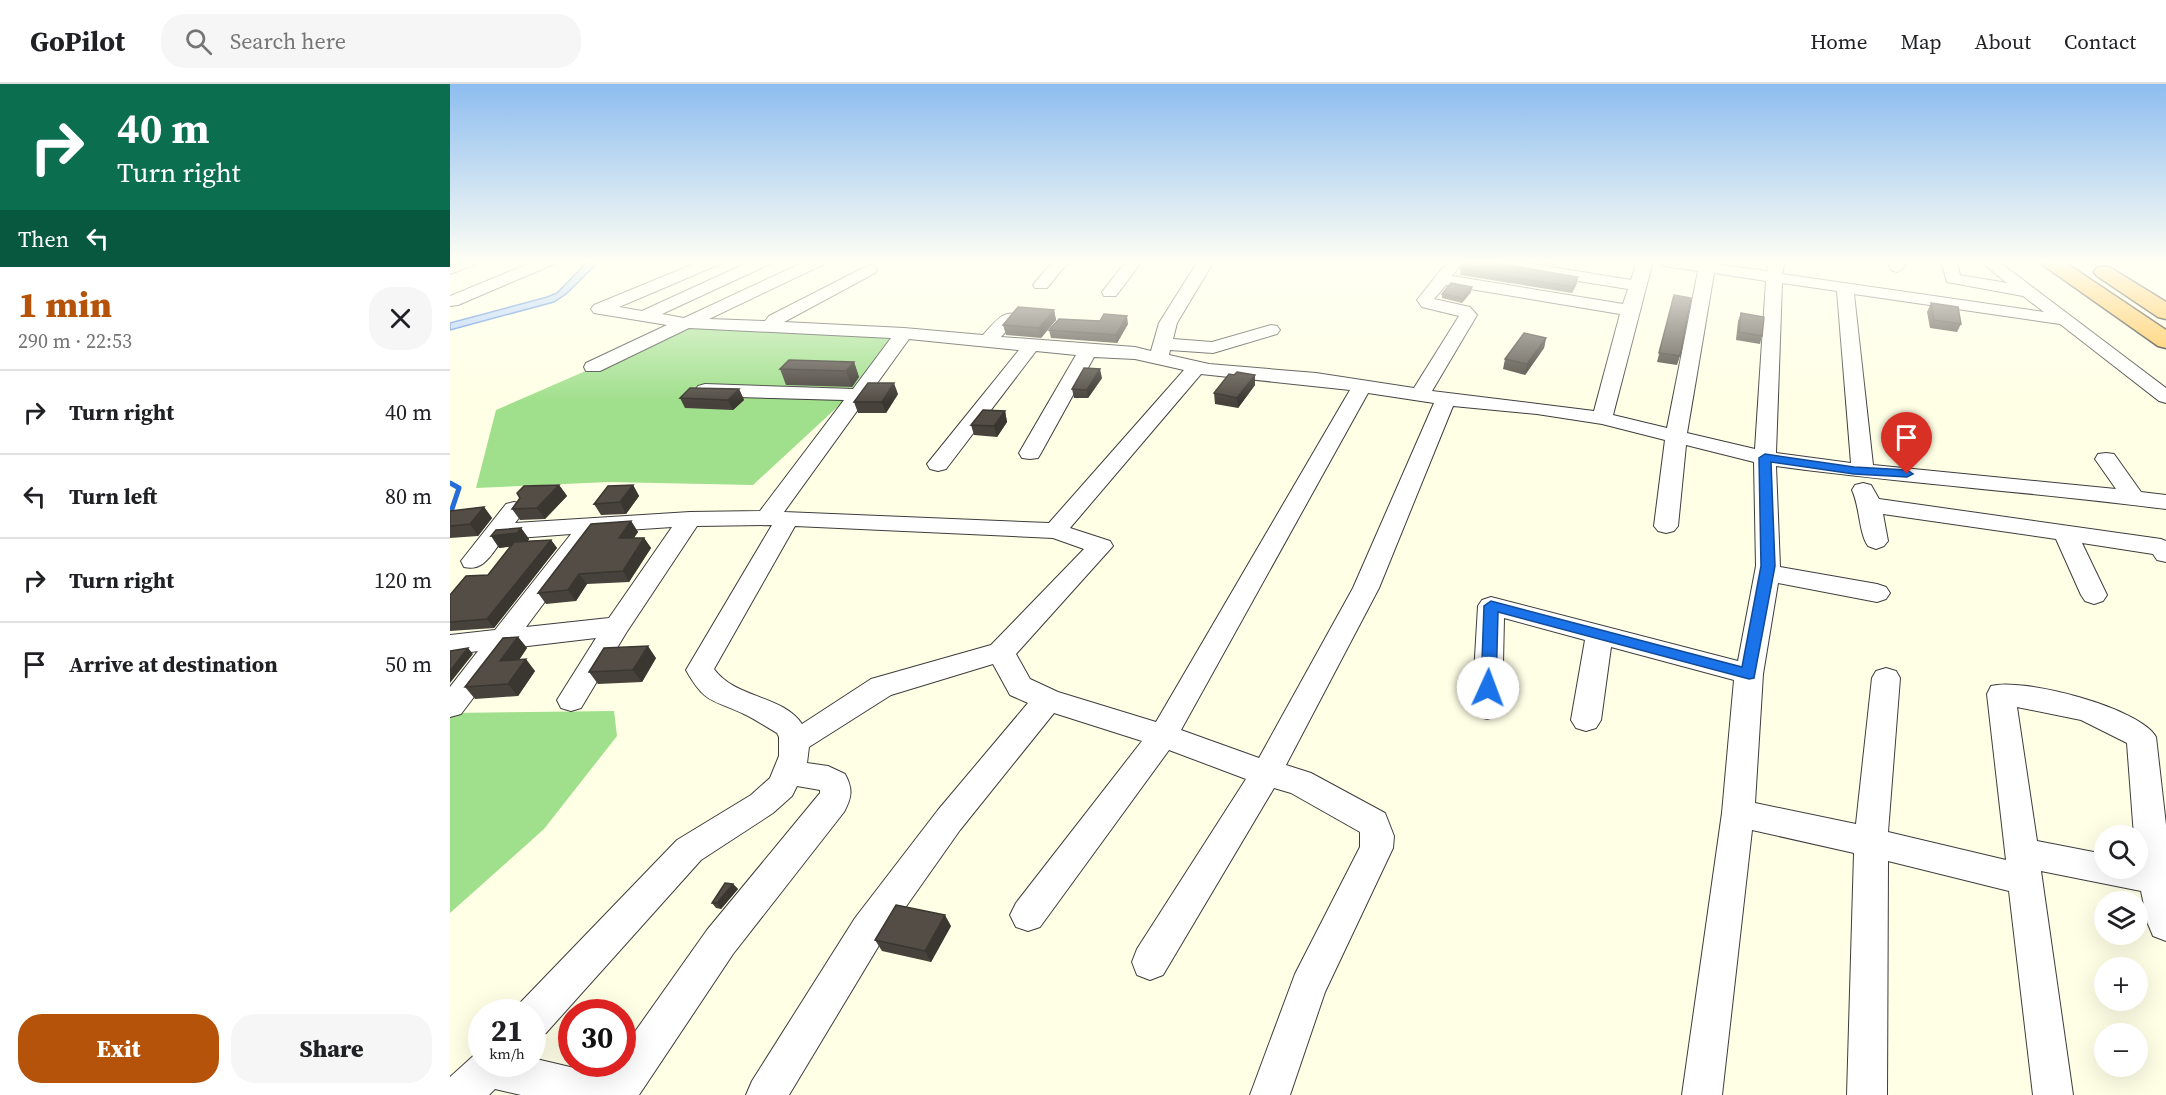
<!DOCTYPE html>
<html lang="en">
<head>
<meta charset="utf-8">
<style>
  body { margin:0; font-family:"Source Serif 4",serif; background:#f6f6f6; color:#202124; height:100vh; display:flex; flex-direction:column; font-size:22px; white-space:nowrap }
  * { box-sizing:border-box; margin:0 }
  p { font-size:20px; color:#757577 }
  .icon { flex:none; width:33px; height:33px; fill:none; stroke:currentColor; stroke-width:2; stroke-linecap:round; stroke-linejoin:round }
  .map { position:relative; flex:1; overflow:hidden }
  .details { display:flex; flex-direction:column; background:#fff; width:450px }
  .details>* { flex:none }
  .guide { background:#0b6e4f; color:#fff; overflow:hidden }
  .fabs { position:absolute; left:1644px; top:741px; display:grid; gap:12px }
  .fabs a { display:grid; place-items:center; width:54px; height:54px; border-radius:50%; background:#fff; box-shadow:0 6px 24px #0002; font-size:30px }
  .speed { position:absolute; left:18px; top:915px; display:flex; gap:12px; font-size:30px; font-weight:700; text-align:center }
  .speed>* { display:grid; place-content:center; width:78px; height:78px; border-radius:50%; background:#fff; box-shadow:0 6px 24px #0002; line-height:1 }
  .speed small { font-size:15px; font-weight:400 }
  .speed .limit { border:9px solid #d22; background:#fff; color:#111 }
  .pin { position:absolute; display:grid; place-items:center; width:51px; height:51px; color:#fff; margin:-62px -26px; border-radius:50% 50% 50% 0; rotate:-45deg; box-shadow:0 0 6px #0007 }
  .pin .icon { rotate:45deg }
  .me { position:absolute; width:66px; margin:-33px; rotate:2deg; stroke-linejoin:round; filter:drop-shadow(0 0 4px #0008) }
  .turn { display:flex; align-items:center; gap:21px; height:126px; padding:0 18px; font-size:27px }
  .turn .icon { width:78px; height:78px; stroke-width:2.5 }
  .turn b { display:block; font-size:42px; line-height:51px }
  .then { display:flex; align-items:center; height:57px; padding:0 18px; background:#0003; gap:12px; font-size:22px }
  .round { display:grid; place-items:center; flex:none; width:63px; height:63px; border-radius:24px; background:#f6f6f6 }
  .headline { display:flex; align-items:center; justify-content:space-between; height:102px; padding:0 18px }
  h1 { font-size:36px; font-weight:800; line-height:45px; color:#b45309 }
  .primary-button { display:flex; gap:12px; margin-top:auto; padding:12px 18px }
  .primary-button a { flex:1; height:69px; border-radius:24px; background:#b45309; color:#fff; font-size:24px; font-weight:800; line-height:69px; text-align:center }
  .primary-button a+a { background:#f6f6f6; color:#202124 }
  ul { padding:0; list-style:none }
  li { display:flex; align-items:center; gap:18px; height:84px; padding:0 18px; border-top:2px solid #e0e0e0 }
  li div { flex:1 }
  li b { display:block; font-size:22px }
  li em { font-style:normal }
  header { display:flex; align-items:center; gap:36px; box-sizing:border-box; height:84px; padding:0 30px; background:#fff; border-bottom:2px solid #e0e0e0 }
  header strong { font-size:28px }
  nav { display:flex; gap:33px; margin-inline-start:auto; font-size:21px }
  .search { width:420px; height:54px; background:#f6f6f6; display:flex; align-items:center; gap:15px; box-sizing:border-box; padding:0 21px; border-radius:24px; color:#757577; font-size:22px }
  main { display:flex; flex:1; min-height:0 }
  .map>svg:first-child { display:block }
</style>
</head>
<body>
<header>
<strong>GoPilot</strong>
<div class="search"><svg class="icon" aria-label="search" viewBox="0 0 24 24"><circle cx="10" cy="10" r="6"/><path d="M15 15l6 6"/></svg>Search here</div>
<nav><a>Home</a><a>Map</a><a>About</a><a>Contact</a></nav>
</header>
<main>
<section class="details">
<div class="guide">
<div class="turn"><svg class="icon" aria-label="right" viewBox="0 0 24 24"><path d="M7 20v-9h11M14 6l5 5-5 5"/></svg><div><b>40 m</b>Turn right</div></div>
<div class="then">Then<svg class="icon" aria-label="left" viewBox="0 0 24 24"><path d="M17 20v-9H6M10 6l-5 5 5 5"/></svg></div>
</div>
<div class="headline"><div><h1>1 min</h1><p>290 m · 22:53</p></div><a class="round"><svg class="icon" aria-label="close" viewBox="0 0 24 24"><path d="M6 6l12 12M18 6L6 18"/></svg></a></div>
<ul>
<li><svg class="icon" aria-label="right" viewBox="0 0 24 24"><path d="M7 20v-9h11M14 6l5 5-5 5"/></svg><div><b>Turn right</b></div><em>40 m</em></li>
<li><svg class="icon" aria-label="left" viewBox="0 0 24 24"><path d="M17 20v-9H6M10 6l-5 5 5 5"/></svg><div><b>Turn left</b></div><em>80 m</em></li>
<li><svg class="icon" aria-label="right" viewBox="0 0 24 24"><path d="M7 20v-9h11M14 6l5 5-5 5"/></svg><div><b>Turn right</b></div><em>120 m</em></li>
<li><svg class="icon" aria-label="arrive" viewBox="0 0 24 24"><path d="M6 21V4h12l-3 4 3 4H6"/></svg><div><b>Arrive at destination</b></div><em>50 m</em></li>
</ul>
<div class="primary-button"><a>Exit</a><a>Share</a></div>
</section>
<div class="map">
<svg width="1716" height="1011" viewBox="0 0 1716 1011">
  <rect width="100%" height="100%" fill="#ffffe6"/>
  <g fill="#a0df8b">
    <path d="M239,242L442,253L409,303L303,401L159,398L26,404L46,326Z"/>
    <path d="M164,627L167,652L94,745L0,829V629Z"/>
  </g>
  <path fill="#a5cafc" stroke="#266dda" stroke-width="1.5" d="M138,177H150L116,210L104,218L0,246V239L97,213L107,209Z"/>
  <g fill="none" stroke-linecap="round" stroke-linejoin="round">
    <path stroke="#266dda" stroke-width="5" d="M0,399L9,404L0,431"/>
    <defs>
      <g id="minor">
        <path d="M6,177H28L26,180L0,190V179Z"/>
        <path d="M85,177H106L104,180L8,221L0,222V212Z"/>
        <path d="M251,177H272L270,180L169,223L192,227L301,177H322L320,180L212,230L234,234L356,177H376L374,180L259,235L315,237L319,232L419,181L425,183L427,186L425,189L334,238L454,244L533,251C542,242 551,227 565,230L568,234L551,253L685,263L701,267L709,239L748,177H764L727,239L723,255L762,258L821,241L827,242L830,246L827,250L763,269L720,266L719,271L759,280L866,289L964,304L1009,232L972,223L967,216L998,177H1014L1002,192L1173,220L1178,205L1036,182L1028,177H1064L1181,196L1187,177H1203L1163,331L1217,344L1248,187L1214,182L1206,177H1266L1265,180L1317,187L1319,177H1335L1332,190L1594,228L1573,212L1497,198L1491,177H1507L1510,191L1557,199L1530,177H1548L1716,304V319L1709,317L1610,240L1404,210L1423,381L1666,405L1645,375L1648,370L1656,369L1664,370L1691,408L1716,411V425C1586,408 1456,400 1326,382L1330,483L1427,500L1436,503L1440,509L1436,515L1427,518L1328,499L1313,590L1305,719L1406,740L1422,594L1426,587L1436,584L1446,587L1450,594L1438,748L1556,776L1537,610L1541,602C1572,593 1691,624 1706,653L1716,741V857L1703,852L1698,840L1691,807L1591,787L1623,1011H1583L1559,807L1438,777L1437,1011H1397L1404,769L1302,746L1272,1011H1232L1272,729L1284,596L1161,563L1151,636L1146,644L1136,647L1126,644L1121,636L1135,556L1054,534L1052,624L1047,632L1037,635L1027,632L1022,624L1028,522L1032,516L1041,513L1288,577L1306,482L1304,378L1236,361L1228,442L1224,447L1216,449L1208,447L1204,442L1215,356L1152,340L1087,330L1003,322L929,504L836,681L861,689L935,729L944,752L943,764L875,908L840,1011H800L845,890L910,763V748L841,709L824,704L713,891L700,896L687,891L682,878L687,865L796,695L719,666L590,843L578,847L566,843L560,831L566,819L692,657L604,629L510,746L431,858L339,1011H296L302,997L405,834L488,726L578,619L560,611L543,580L441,611L359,663L357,679L378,682L395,690C403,705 402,713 394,728L283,870L189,1011H71L45,1005L39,1011H0V993L32,964V980H82V974L154,991L163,980H172V966L257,846L370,709V706L347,702L342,712L323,729L251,776L96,949L82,954V928H65L68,921L227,756L301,711L320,694L329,672V653L327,649C316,643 305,635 294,630C262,615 255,620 236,586L322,441L247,442L176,549L131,624L121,627L111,624L107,616L146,554L61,564L11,630L0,633V603L28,567L0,571V551L45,546L121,450L53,455C42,469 34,488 14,483L11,477L56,420L64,418L72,420L76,425L65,439L240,428L310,427L394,316L255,312L248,310L245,306L248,302L255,300L403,305L441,254L239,244L150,287H136L134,283L136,279L217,241L144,229L141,225L144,221ZM1264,189L1316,197L1305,365L1237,349ZM1332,199L1387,207L1401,379L1326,369ZM996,201L1170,230L1144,327L982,307L1027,231L1020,223L984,215ZM459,255L569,266L477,380L480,385L488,387L496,385L586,267L626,271L569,369L572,374L580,375L588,374L591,369L644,273L685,275L734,286L599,439L334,428ZM751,290L900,306L706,638L608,608L580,595L566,570L663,462L660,457L620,444ZM918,309L984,319L903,504L809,674L731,646ZM345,442L603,454L634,465L541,561L421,595L352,640C333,611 286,615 264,585ZM222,443L159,534L76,543L147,448ZM1567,623L1631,636L1677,659L1684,752H1688V784H1654V770L1587,757Z"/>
        <path d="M603,177H619L597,204H585L583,201Z"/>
        <path d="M676,177H692L666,212H654L652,208Z"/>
        <path d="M1438,177H1454L1455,183L1447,188L1441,186Z"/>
        <path d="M1413,399L1421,401L1429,415L1711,455L1716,457V478L1707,476L1703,470L1632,459L1657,511L1653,517L1644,520L1635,517L1631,511L1606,455L1433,430L1438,457L1434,462L1426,465L1418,462C1409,450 1410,423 1402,406L1405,401Z"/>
      </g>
      <g id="highway">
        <path d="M1590,177H1613L1716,246V264L1708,262L1593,181Z"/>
        <path d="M1654,182L1661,184L1716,218V235L1708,233L1647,192L1644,188L1647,184Z"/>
      </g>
    </defs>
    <use href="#minor" stroke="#3d3d3d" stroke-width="2"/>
    <use href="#highway" stroke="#1b1b1b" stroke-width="3"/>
    <use href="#minor" fill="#fff" fill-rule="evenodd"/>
    <use href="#highway" fill="#ffc044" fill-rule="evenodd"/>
  </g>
  <g fill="#47423b">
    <path d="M1013,177H1035L1127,199L1122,209L1010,191L1011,185L1013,181Z"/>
    <path d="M1077,177H1106L1104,181Z"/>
    <path d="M1021,208L1012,219L992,214V210Z"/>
    <path d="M1224,211L1230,272L1227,281L1207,278Z"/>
    <path d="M1481,219L1511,240L1507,248L1480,244L1477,228Z"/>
    <path d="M604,226L606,236L591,254L556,251L553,241Z"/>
    <path d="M1291,229L1312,252L1310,260L1286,256L1288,237Z"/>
    <path d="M678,240L667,259L601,254L599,246Z"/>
    <path d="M1096,254L1094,264L1075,291L1053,285L1055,275Z"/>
    <path d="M404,278L409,293L402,303L336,301L330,285Z"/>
    <path d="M652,294L638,314H624L622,305Z"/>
    <path d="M805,301L788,324L765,320L764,309Z"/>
    <path d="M289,305L294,316L283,326L235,324L230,314Z"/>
    <path d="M448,310L436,329H408L404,318Z"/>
    <path d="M555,327L557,338L547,353L524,351L521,341Z"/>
    <path d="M109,401L117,412L95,435L70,436L62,425Z"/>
    <path d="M183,401L189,412L176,430L151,431L144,420Z"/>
    <path d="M34,423L42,434L28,452L0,454V427Z"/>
    <path d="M181,437L188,448L184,454H194L201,464L179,498L137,500L126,517L96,520L88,509Z"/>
    <path d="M71,444L79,455L78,457L101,456L107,464L44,544L0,547V511L38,491L61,462L49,464Z"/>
    <path d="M68,553L77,564L69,576L85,587L68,612L25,615L15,603Z"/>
    <path d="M206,574L192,598L148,600L139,588Z"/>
    <path d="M283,800L288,805L271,825L266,824L262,819Z"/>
    <path d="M501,842L481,878L432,867L425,856Z"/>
  </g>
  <g fill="#3a3630">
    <path d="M1128,193L1127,199L1122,209L1123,203Z"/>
    <path d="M1022,203L1021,208L1012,219L1013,214Z"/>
    <path d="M604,226L606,236L591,254L589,244Z"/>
    <path d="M677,232L678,240L667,259L666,251Z"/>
    <path d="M1096,254L1094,264L1075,291L1077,280Z"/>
    <path d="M404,278L409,293L402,303L396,287Z"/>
    <path d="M650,285L652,294L638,314L637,306Z"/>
    <path d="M805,291V301L788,324L787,314Z"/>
    <path d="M444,299L448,310L436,329L432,318Z"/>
    <path d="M289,305L294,316L283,326L278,316Z"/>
    <path d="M555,327L557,338L547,353L544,342Z"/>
    <path d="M109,401L117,412L95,435L87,424Z"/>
    <path d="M183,401L189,412L176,430L170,418Z"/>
    <path d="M34,423L42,434L28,452L20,440Z"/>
    <path d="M181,437L188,448L175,465L169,454Z"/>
    <path d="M71,444L79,455L75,461L49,464L41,452Z"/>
    <path d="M194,454L201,464L179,498L173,487Z"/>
    <path d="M101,456L107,464L44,544L37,535Z"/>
    <path d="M129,490L137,500L126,517L118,506Z"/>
    <path d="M68,553L77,564L60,589L50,577Z"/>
    <path d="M198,562L206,574L192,598L183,586Z"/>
    <path d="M18,564L23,570L0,599V587Z"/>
    <path d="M76,575L85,587L68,612L58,600Z"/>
    <path d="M283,800L288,805L271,825L267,819Z"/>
    <path d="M495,831L501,842L481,878L475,867Z"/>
  </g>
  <g fill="#534d45" stroke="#3a3630" stroke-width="1.5">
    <path d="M1016,177H1035L1128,193L1123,203L1011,185Z"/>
    <path d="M1001,199L1022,203L1013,214L992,210Z"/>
    <path d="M1224,211L1241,214L1230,272L1209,269Z"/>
    <path d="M1481,219L1508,223L1511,240L1484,236Z"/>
    <path d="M568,223L604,226L589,244L553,241Z"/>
    <path d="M1291,229L1314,233L1312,252L1289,248Z"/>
    <path d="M654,230L677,232L666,251L599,246L609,235L650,237Z"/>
    <path d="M1074,249L1096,254L1077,280L1055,275Z"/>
    <path d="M339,276L404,278L396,287L330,285Z"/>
    <path d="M634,284L650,285L637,306L622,305Z"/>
    <path d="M787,288L805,291L787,314L764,309L779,290L784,291Z"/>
    <path d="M418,299H444L432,318H404Z"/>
    <path d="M240,304L289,305L278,316L230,314Z"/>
    <path d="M533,326L555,327L544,342L521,341Z"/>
    <path d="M109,401L87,424L62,425L70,414L67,409L74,402Z"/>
    <path d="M183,401L170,418L144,420L158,402Z"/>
    <path d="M34,423L20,440L0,442V427Z"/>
    <path d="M181,437L169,454H194L173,487L129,490L118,506L88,509L141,440Z"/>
    <path d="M71,444L67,449L41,452L46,446Z"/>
    <path d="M101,456L37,535L0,538V511L16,492L38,491L64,458Z"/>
    <path d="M68,553L50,577L76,575L58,600L15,603L53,554Z"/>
    <path d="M198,562L183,586L139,588L154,564Z"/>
    <path d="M18,564L0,587V567Z"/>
    <path d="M275,799L283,800L267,819H262Z"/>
    <path d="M446,821L495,831L475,867L425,856Z"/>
  </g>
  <linearGradient id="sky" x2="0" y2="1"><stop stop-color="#8dbdf0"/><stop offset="0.56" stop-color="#fffff4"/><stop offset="1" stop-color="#fffff4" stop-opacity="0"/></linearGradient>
  <rect width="1716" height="318" fill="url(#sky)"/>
  <path fill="#1a73e8" stroke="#114b97" stroke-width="1.5" d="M1315,370L1404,383L1457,386L1463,390L1457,393L1404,390L1321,378L1325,482L1304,594L1299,595L1048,528L1046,604L1044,608H1033L1031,604L1034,522L1041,517L1292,583L1311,482L1309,374Z"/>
</svg>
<div class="fabs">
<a><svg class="icon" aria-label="search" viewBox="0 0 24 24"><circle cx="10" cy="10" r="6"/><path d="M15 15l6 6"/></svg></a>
<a><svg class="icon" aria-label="layers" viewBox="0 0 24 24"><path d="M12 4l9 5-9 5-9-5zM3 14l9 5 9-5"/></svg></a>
<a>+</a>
<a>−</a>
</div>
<div class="speed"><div>21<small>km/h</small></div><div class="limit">30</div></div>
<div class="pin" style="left:1457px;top:390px;background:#d93025"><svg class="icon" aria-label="arrive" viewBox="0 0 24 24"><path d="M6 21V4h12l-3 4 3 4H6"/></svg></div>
<svg class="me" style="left:1038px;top:604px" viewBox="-20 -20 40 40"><circle r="19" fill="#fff"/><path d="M0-13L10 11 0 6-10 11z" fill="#1a73e8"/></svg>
</div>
</main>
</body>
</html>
